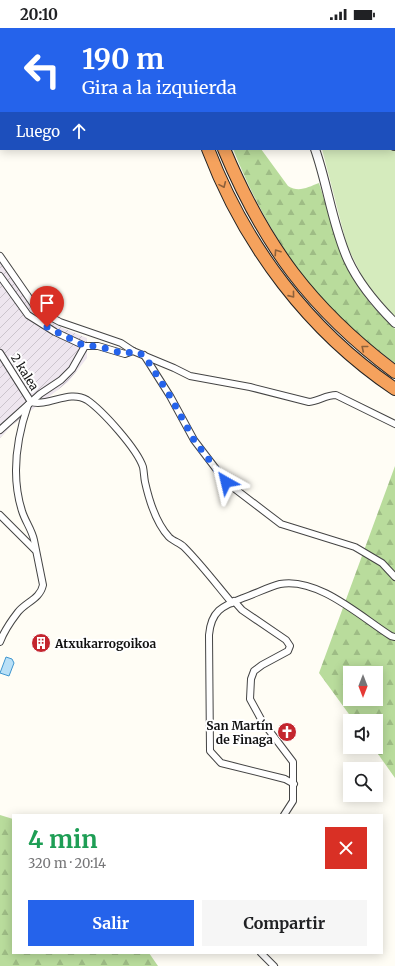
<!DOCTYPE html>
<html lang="es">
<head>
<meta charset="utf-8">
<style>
  body { margin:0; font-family:Merriweather,serif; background:#f6f6f6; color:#202124; height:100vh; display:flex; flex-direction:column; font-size:15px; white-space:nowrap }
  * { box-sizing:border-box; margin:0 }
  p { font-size:13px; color:#757577 }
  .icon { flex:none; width:22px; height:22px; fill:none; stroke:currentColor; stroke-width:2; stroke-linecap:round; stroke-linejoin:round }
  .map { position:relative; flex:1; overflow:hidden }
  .side { position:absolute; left:12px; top:786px; width:371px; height:140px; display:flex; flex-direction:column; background:#fff; border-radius:0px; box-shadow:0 2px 10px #0003 }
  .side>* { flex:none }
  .guide { position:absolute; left:0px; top:0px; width:395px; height:122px; box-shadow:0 2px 10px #0003; background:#2563eb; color:#fff; overflow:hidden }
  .needle { width:26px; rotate:180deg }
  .buttons { position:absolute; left:343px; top:638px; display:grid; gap:8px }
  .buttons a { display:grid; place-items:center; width:40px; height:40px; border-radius:0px; background:#fff; box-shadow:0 2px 10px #0003; font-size:20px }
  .pin { position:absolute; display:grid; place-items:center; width:34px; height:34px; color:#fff; margin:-41px -17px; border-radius:50% 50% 50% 0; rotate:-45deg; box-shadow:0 0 4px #0007 }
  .pin .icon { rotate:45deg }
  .me { position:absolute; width:44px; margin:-22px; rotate:323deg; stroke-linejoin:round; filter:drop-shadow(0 0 3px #0008) }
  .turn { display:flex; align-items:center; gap:14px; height:84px; padding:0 16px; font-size:18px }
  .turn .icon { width:52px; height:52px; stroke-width:2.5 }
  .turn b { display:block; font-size:28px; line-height:34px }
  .then { display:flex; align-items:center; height:38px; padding:0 16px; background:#0003; gap:8px; font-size:15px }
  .round { display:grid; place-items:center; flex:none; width:42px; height:42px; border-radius:0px; background:#f6f6f6 }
  .head { display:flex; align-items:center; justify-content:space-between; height:68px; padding:0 16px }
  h1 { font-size:24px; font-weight:700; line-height:30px; color:#1e9e55 }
  .cta { display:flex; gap:8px; margin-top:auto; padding:8px 16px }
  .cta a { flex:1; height:46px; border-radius:0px; background:#2563eb; color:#fff; font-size:16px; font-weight:700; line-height:46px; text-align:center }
  .cta a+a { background:#f6f6f6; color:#202124 }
  .status { display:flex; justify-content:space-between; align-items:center; height:28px; padding:0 20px; background:#fff; direction:ltr }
  .status svg { height:11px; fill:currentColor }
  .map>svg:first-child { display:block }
</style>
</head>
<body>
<div class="status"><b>20:10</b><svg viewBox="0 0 49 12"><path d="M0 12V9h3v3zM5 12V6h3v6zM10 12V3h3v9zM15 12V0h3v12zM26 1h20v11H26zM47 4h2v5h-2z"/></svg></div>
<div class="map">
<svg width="395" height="938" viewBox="0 0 395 938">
  <defs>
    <pattern id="industrial-furrows" width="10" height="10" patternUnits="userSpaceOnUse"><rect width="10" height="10" fill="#eee6ef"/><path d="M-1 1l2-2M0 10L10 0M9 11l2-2" fill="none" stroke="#cbc4cc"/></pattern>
    <pattern id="forest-firs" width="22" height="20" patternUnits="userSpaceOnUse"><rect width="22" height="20" fill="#b9dc9c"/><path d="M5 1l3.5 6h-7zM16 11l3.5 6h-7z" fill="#9ebc85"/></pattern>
  </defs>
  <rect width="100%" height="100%" fill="#fffdf5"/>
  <path fill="url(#industrial-furrows)" d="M0,233L30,278L58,298L87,310V330L68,354L11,398L0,410Z"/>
  <g fill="url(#forest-firs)" fill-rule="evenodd">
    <path d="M204,0H395V113L394,1Z"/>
    <path d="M233,121H261L288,158C299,165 308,159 319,155C330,190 341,227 359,259C368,275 382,288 395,301V335C373,319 351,301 332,282C290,239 255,177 233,121Z"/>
    <path d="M395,438V750L373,719H376V693H354L319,645ZM350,645H376V671H350Z"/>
    <path d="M0,787L13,791V925H149L158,938H0Z"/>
  </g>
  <path fill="#d5ebbd" d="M395,119V290L374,267L364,252L347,218L322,121H394Z"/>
  <path fill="#b9e0f7" stroke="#3f96cf" d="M6,629L12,631L14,635L9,648L0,645Z"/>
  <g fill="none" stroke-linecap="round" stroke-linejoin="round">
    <defs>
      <g id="minor">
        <path d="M0,61L1,62"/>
        <path d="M394,119H395"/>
        <path d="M0,228L34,277L43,285L60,294L121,315L133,323L174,340L190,348L250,359L309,374C319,373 326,367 336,367L395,396"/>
        <path d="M0,248L28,287L55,304L85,318L72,341L61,352L40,366L0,402"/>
        <path d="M85,318H98L125,326L133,323"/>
        <path d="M0,325L31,374"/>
        <path d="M144,327L170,368L194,412L226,454L281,496L355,519L382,535L395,549"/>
        <path d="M31,374C49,379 69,361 87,372C103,383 137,421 143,439C144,444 144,449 145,454C149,472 156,495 169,509C173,513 180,515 184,519C201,536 216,556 232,575"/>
        <path d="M0,487L35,522"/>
        <path d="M234,573L242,582L286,612L290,618L288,623L262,637L254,643L251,651L250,671L262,693L293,734V773L284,787"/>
        <path d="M0,614C4,603 11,593 18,584C26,574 40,571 43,557C40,542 37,527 34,512C32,502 25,493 22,483C11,448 16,412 28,377"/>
        <path d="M294,756L285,751L221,735L210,723L209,607C211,583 222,578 243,570C255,566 268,559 280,556C318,549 361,589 391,608L395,609"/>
        <path d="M261,925L274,938"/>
      </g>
      <g id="tertiary">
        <path d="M52,0L53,1"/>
        <path d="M315,121C328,158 332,196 348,232C359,256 377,277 395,295"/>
      </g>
      <g id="motorway">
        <path d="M181,0V1"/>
        <path d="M196,0V1"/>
        <path d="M208,121C245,218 309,303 395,361"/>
        <path d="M224,121C264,217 311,281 395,344"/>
      </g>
    </defs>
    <use href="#minor" stroke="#444" stroke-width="8"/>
    <use href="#tertiary" stroke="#444" stroke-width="10"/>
    <use href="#motorway" stroke="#222" stroke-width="14"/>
    <use href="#minor" stroke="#fff" stroke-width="6"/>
    <use href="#tertiary" stroke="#fff" stroke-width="8"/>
    <use href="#motorway" stroke="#f5a25d" stroke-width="12"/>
  </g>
  <defs><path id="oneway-chevron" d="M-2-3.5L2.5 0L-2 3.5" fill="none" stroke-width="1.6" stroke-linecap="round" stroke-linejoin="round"/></defs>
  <g stroke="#8e613b">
    <use href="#oneway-chevron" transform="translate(223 157) rotate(66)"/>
    <use href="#oneway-chevron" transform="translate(277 224) rotate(-124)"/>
    <use href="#oneway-chevron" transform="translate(292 267) rotate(51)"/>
    <use href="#oneway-chevron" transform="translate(364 320) rotate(-141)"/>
  </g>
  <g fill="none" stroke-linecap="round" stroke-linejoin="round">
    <path stroke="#2563eb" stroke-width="7" stroke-dasharray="0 12.6" d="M47,299L85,318H98L125,326L133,323L144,327L170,368L194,412L226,454"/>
  </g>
  <defs>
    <symbol id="building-disc" viewBox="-11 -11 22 22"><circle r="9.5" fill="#c4262e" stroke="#fff"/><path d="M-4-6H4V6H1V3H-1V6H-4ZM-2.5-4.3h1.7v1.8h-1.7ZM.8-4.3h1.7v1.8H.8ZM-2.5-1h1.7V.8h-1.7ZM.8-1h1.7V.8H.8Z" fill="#fff"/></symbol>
    <symbol id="church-disc" viewBox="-11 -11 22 22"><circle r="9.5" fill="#c4262e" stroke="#fff"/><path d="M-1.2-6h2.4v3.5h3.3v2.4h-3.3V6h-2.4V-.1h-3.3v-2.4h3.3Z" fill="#fff"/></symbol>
  </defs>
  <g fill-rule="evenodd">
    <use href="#building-disc" x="30" y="604" width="22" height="22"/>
    <use href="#church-disc" x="276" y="693" width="22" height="22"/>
  </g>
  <g text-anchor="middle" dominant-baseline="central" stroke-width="4" stroke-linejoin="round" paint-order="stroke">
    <g font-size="12" fill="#111" stroke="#fff">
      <text transform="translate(25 344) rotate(58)">2 kalea</text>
    </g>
    <g font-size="12" font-weight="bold" fill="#111" stroke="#fff" text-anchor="start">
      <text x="55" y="615">Atxukarrogoikoa</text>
      <text x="273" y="697" text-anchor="end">San Martín<tspan x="273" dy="14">de Finaga</tspan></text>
    </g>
  </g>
</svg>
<div class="buttons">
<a><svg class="needle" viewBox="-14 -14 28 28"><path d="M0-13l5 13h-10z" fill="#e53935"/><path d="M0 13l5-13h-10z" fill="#757577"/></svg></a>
<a><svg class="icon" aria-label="sound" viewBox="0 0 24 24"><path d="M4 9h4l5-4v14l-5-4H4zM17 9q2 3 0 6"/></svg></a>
<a><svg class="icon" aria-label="search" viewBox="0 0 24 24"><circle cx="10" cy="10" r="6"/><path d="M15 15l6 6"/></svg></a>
</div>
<div class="pin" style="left:47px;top:299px;background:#d93025"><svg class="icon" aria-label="arrive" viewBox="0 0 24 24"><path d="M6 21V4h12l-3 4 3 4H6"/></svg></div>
<svg class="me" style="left:226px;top:454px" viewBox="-20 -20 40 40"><path d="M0-17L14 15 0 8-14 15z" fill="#2563eb" stroke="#fff" stroke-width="4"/></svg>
<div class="guide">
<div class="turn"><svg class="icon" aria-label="left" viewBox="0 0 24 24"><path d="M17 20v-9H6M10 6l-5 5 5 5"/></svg><div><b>190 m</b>Gira a la izquierda</div></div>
<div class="then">Luego<svg class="icon" aria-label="ahead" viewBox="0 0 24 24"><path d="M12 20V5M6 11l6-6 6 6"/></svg></div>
</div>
<section class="side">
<div class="head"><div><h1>4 min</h1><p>320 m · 20:14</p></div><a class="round" style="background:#d93025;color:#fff"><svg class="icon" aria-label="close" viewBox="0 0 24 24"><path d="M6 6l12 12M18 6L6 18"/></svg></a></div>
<div class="cta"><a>Salir</a><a>Compartir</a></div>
</section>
</div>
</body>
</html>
